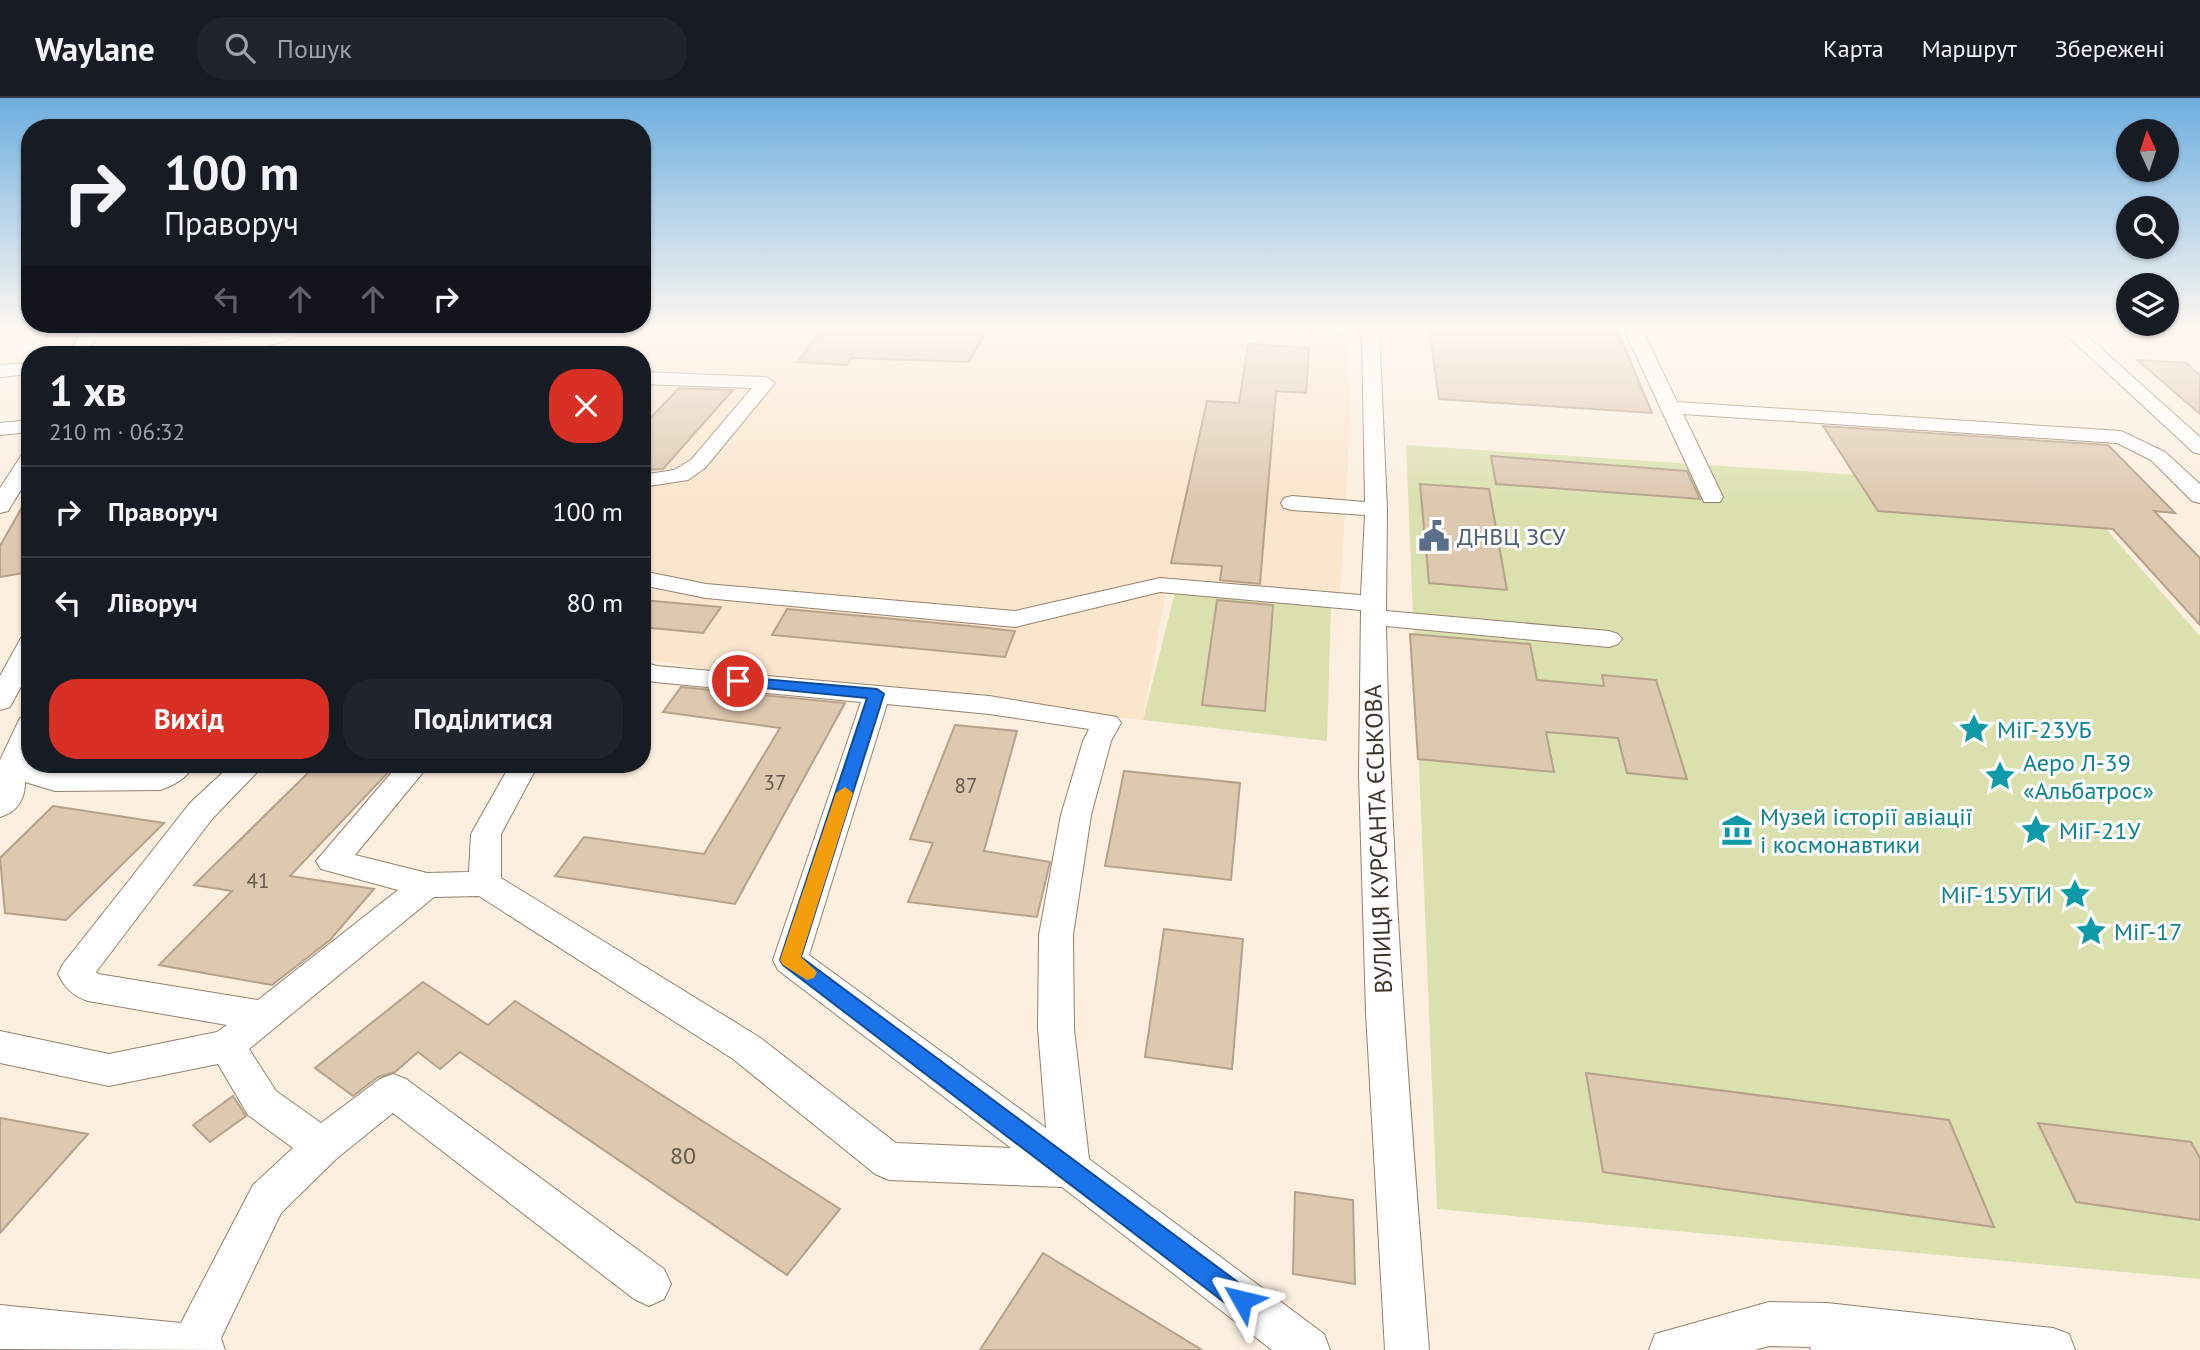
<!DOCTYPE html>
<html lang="uk">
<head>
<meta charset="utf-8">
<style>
  body { margin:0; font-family:"PT Sans",sans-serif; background:#20242c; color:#f1f3f6; height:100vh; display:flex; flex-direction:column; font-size:26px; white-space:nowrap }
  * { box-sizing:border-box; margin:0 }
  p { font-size:23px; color:#9ea1a6 }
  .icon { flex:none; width:38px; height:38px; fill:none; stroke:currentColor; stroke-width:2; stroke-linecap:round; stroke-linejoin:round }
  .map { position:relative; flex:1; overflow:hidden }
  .side { position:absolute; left:21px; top:248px; width:630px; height:427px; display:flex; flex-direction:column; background:#171b24; border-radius:28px; box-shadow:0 2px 5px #0004 }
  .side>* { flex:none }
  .banner { position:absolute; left:21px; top:21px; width:630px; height:214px; border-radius:28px; box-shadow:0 2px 5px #0004; background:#171b24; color:#f1f3f6; overflow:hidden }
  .needle { width:46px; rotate:357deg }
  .controls { position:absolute; left:2116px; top:21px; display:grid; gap:14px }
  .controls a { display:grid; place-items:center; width:63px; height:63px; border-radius:50%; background:#171b24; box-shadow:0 2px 5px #0004; font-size:35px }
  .pin { position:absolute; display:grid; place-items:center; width:60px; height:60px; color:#fff; margin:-30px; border:4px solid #fff; border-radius:50%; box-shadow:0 2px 7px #0007 }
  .me { position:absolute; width:77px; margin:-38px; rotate:307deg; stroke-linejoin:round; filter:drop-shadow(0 0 5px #0008) }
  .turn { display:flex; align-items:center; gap:24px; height:147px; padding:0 28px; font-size:32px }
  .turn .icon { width:91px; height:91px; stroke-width:2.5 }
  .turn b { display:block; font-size:49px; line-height:60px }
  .lanes { display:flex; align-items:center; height:66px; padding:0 28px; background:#0003; justify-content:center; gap:35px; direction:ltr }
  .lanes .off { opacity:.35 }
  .round { display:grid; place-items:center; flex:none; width:74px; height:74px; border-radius:28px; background:#20242c }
  .summary { display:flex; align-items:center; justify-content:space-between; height:119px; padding:0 28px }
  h1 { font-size:42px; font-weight:700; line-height:52px }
  .primary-button { display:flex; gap:14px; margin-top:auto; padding:14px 28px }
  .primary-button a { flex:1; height:80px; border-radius:28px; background:#d93025; color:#fff; font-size:28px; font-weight:700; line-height:80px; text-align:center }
  .primary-button a+a { background:#20242c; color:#f1f3f6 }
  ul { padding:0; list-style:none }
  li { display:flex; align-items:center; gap:21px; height:91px; padding:0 28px; border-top:2px solid #363941 }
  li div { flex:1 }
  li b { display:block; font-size:26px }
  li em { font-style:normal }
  header { display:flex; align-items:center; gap:42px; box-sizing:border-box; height:98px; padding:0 35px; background:#171b24; border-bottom:2px solid #363941 }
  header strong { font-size:33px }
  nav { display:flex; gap:38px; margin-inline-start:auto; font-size:24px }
  .search { width:490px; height:63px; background:#20242c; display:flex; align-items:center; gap:18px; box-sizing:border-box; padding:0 24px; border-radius:28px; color:#9ea1a6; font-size:26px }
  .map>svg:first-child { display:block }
</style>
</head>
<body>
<header>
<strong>Waylane</strong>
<div class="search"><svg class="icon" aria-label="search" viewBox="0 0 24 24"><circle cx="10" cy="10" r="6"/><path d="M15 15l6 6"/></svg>Пошук</div>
<nav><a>Карта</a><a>Маршрут</a><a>Збережені</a></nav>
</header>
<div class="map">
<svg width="2200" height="1252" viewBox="0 0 2200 1252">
  <rect width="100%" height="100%" fill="#fcefe0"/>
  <path fill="#fbe5cd" d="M162,229H1347L1351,309L1340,498L1171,488L1170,471L1143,622L757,580L642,560V257H148Z"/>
  <g fill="#dae1af">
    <path d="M1406,347L2071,391L2200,538V1181L1437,1111Z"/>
    <path d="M1175,494L1331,509L1327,643L1143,622Z"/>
  </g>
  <g fill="#ddc8b0" stroke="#b6a18b" stroke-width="2">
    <path d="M825,229H989L969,264L852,260L847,267L797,264Z"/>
    <path d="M1429,229H1616L1652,315L1439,301Z"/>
    <path d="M1248,246L1309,250L1306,295L1276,293L1260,486L1220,482L1222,468L1171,465L1207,303L1239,305Z"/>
    <path d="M2137,262L2186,265L2200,277V316Z"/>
    <path d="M679,290L733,292L663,371L642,372V329Z"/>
    <path d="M1823,328L2108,347L2175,415L2154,413L2200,460V527L2113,431L1878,413Z"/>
    <path d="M1491,358L1687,373L1700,401L1496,386Z"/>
    <path d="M1420,386L1489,391L1507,492L1429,485Z"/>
    <path d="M30,395V474L0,479V448Z"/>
    <path d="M642,502L721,509L703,535L642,529Z"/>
    <path d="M1217,502L1273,507L1265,613L1202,607Z"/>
    <path d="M787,511L970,528L1015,533L1005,559L772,537Z"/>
    <path d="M1410,536L1530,546L1537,582L1604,588L1602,577L1656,582L1687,681L1627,675L1618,640L1546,634L1554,674L1418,661Z"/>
    <path d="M681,589L845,605L735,806L555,778L584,739L704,756L780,630L663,614Z"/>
    <path d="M955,627L1017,633L984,753L1050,764L1037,819L908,804L933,745L910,741Z"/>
    <path d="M316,667H395L290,778L374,791L330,842L272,887L159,867L232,793L194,787Z"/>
    <path d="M1124,673L1240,685L1231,782L1105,768Z"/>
    <path d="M53,708L164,725L66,822L5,815L0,760Z"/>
    <path d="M1164,831L1243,841L1232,971L1145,959Z"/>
    <path d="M423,884L488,927L515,903L840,1111L787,1177L460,954L440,971L418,954L395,974L378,979L353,998L315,970Z"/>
    <path d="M1586,975L1949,1022L1994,1129L1603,1074Z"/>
    <path d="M233,998L246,1018L210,1044L193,1027Z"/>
    <path d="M0,1020L88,1036L0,1135Z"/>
    <path d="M2038,1025L2191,1044L2200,1060V1122L2076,1104Z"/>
    <path d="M1295,1094L1353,1102L1355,1186L1293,1176Z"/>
    <path d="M1043,1155L1202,1252H980Z"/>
  </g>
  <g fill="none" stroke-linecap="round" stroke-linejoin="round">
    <defs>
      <g id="minor">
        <path d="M85,229H103L85,257H67Z"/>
        <path d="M287,229H309C287,255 179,259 145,257L154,252L276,235Z"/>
        <path d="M1296,229H1379L1387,411L1386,513L1609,533L1618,536L1622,541L1618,546L1609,549L1386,528C1391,770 1410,1011 1429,1252H1385L1366,915L1359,676L1361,512L1160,494L1015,529L706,500L642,487V473L706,486L1015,513L1160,480L1361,497L1365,417L1292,412L1284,410L1281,405L1284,400L1292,398L1365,404L1362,238L1305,234Z"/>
        <path d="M1623,229H1641L1677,304L2121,333L2165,354L2200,386V405L2192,403L2151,362L2117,345L1683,316L1723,399L1720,404H1704Z"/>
        <path d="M2058,229H2077L2200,339V356L2193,354Z"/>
        <path d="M30,265V276L0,279V267Z"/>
        <path d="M642,274L766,279L775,285L705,370L688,382L642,389V377L674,372L691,362L752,290L642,286Z"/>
        <path d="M30,322V334L0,337V325Z"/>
        <path d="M30,353V377L8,413L0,415V390L23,355Z"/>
        <path d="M30,538V572L10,609L0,612V578L21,540Z"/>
        <path d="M642,564L657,568L989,598L1117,619L1121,625L1111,643L1091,717L1073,837L1074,931L1089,1061L1324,1236L1330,1252H1272L1062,1089L889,1082L875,1076L733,961L479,798L434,799L249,951L276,993L321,1025L380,981L393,976L406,981L664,1171L671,1186L664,1201L649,1208L634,1201L393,1015L336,1061L281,1115L221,1240L225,1252L0,1251V1207L181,1225L253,1087L293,1050L248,1017L218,966L109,988L0,965V933L109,956L217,934L227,927L88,903C73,898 65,890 58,876L63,866L190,705L231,667H264L212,721L96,874L98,876L258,902L398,792L321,771L316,763L398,667H429L355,757L427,775L469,774L471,736L510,667H538L501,736V780L759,939L896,1045L1011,1050L778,872L773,862L861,604L655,584L642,581ZM887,606L989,616L1089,631L1083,643L1061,717L1039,837L1038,931L1046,1030L809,857Z"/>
        <path d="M30,618V667L55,673L154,672L160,667H195C187,679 174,688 160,692L55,693L25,684C25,702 17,714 0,719V662L20,620Z"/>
        <path d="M1769,1204L1827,1205L2053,1230L2069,1236L2075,1252H1811L1810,1249L1769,1248L1755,1252H1649L1655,1236Z"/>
      </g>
    </defs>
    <use href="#minor" stroke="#95816b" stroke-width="2"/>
    <use href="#minor" fill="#fff" fill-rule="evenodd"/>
  </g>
  <linearGradient id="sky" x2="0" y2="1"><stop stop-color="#6eaee0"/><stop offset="0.57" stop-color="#fef8f1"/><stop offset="1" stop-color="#fef8f1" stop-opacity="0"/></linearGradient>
  <rect width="2200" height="404" fill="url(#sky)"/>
  <path fill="#1a73e8" stroke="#114b97" stroke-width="2" d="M738,579L877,591L884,596L801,859L1251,1194L1254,1202L1251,1211L1242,1215L1233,1211L783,867L780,862L867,600L733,587L730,583Z"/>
  <path fill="#f59e0b" d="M845,689L853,695L801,859L817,874L814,880L807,882L783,867L780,862L836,695Z"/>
  <defs>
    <symbol id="civic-bare" viewBox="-9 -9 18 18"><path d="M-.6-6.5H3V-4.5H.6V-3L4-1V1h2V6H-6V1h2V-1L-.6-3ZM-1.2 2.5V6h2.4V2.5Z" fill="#5c6f8a" stroke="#fefefe" stroke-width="2.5" paint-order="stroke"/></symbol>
    <symbol id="sight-bare" viewBox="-9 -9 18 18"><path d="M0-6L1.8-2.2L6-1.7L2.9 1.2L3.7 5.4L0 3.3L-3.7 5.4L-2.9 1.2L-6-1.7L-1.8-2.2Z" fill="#0f9aa8" stroke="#fefefe" stroke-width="2.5" paint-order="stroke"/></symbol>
    <symbol id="museum-bare" viewBox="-9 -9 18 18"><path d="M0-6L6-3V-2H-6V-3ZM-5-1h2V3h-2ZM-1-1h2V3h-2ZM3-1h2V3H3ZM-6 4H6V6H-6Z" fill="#0f9aa8" stroke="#fefefe" stroke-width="2.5" paint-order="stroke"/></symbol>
  </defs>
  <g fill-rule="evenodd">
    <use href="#civic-bare" x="1412" y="416" width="44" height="44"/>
    <use href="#sight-bare" x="1952" y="609" width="44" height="44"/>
    <use href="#sight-bare" x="1978" y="656" width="44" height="44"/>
    <use href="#museum-bare" x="1715" y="710" width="44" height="44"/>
    <use href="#sight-bare" x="2014" y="710" width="44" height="44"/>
    <use href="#sight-bare" x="2053" y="774" width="44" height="44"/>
    <use href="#sight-bare" x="2069" y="811" width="44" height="44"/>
  </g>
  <g text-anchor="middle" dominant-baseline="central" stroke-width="6" stroke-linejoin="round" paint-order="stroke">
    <g font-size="21" fill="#64594c">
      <text x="775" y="684">37</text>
      <text x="966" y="687">87</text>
      <text x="258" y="782">41</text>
    </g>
    <g font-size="24" fill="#4e5e75" stroke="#fefefe" text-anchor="start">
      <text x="1457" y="438">ДНВЦ ЗСУ</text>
    </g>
    <g font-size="24" fill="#0d838f" stroke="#fefefe" text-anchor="start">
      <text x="1997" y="631">МіГ-23УБ</text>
      <text x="2023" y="664">Аеро Л-39<tspan x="2023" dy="28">«Альбатрос»</tspan></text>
      <text x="1760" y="718">Музей історії авіації<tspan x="1760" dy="28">і космонавтики</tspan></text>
      <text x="2059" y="732">МіГ-21У</text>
      <text x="2052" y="796" text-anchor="end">МіГ-15УТИ</text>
      <text x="2114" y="833">МіГ-17</text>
    </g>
    <g font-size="24" fill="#3c342a" stroke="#fefefe">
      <text transform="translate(1378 741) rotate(-92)">ВУЛИЦЯ КУРСАНТА ЄСЬКОВА</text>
    </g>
    <g font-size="24" fill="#64594c">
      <text x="683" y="1057">80</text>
    </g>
  </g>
</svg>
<div class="controls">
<a><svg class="needle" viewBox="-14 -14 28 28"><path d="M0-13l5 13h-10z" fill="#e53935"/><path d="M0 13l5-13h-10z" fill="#9ea1a6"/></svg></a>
<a><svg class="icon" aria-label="search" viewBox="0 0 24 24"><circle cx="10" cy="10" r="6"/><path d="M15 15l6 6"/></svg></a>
<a><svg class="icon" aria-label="layers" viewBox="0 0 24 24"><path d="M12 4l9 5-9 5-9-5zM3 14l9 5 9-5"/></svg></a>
</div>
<div class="pin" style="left:738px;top:583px;background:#d93025"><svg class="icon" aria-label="arrive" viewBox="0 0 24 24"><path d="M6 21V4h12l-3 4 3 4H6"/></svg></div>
<svg class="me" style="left:1242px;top:1202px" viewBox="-20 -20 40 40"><path d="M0-17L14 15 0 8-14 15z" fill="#1a73e8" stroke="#fff" stroke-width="4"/></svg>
<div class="banner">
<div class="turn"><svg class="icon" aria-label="right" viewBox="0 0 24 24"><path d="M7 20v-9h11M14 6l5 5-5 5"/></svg><div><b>100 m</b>Праворуч</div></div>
<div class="lanes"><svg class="icon off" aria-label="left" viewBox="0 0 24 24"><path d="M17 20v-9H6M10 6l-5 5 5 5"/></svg><svg class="icon off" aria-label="ahead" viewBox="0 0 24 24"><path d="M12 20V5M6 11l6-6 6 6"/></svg><svg class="icon off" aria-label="ahead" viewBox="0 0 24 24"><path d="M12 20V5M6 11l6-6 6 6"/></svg><svg class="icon" aria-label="right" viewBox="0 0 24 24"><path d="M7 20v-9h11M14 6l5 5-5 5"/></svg></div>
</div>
<section class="side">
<div class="summary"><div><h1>1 хв</h1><p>210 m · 06:32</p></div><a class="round" style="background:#d93025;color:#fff"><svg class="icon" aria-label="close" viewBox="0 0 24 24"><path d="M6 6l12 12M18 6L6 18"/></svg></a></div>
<ul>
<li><svg class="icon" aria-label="right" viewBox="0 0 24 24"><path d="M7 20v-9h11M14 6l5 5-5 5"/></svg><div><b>Праворуч</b></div><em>100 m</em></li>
<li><svg class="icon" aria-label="left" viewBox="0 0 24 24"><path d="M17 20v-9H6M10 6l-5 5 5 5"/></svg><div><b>Ліворуч</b></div><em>80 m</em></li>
</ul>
<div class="primary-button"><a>Вихід</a><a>Поділитися</a></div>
</section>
</div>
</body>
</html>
